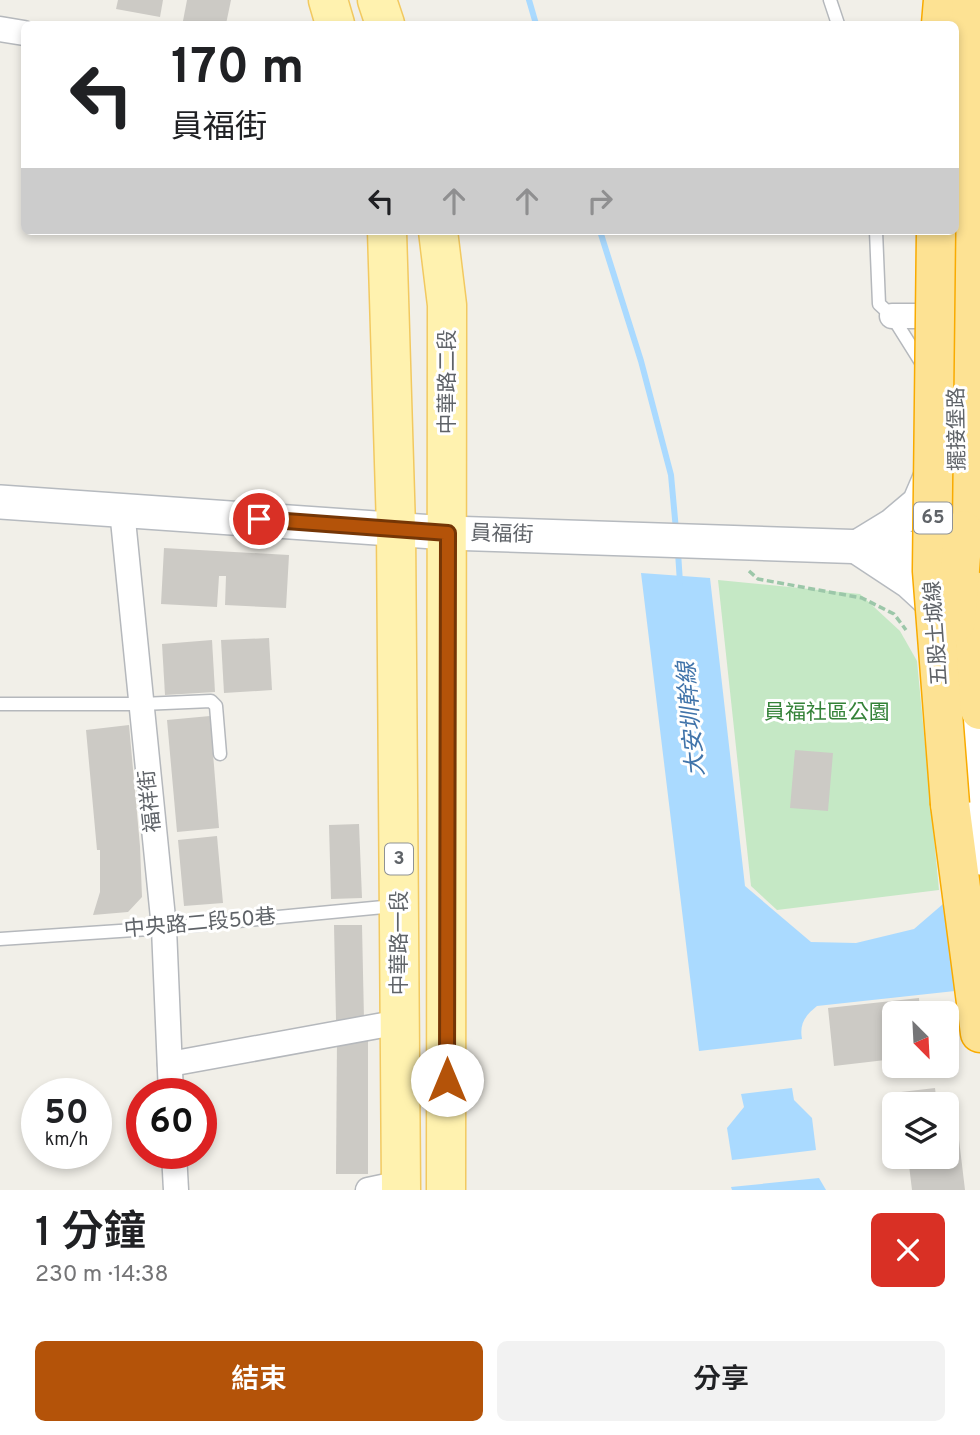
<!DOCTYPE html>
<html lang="zh-TW">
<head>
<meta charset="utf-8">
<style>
  body { margin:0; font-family:Overpass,"Noto Sans TC",sans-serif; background:#f2f2f2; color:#202124; height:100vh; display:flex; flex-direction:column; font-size:26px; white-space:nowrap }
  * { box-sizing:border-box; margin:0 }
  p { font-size:23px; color:#757577 }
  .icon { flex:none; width:38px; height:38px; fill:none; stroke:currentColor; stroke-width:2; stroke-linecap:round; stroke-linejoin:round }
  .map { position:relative; height:1190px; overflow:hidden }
  .panel { display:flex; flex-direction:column; background:#fff; flex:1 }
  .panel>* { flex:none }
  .top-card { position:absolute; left:21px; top:21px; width:938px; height:214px; border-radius:10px; box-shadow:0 4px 10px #0003; background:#fff; color:#202124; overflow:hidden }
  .needle { width:46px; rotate:156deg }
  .fabs { position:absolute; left:882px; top:1001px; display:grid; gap:14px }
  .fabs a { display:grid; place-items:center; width:77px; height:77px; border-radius:10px; background:#fff; box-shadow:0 4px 10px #0003; font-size:35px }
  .speed { position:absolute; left:21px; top:1078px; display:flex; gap:14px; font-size:35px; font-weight:700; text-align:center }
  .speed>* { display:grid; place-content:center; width:91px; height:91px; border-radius:50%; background:#fff; box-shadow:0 4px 10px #0003; line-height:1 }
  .speed small { font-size:18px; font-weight:400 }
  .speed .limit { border:10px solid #d22; background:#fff; color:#111 }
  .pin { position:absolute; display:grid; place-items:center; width:60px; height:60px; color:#fff; margin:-30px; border:4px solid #fff; border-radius:50%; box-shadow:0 2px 7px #0007 }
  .me { position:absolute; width:77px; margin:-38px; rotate:0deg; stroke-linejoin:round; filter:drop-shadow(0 0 5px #0008) }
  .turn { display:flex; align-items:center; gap:24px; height:147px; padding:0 35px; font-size:32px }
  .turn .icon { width:91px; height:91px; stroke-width:2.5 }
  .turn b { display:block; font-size:49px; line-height:60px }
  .lanes { display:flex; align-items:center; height:66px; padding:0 35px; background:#0003; justify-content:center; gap:35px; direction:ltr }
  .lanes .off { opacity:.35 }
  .round { display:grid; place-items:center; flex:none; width:74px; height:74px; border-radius:10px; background:#f2f2f2 }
  .summary { display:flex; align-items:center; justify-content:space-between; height:119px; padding:0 35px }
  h1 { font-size:42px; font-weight:600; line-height:52px }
  .button { display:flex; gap:14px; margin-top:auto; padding:14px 35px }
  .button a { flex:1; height:80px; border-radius:10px; background:#b45309; color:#fff; font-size:28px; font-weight:600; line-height:80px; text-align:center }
  .button a+a { background:#f2f2f2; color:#202124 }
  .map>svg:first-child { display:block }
</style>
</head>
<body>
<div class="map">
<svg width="980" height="1190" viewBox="0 0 980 1190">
  <rect width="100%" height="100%" fill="#f1efe8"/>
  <path fill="#c5e8c5" d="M718,580L860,594L900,631L917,661L939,890L777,910L751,886Z"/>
  <g fill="#aadaff">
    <path d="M641,573L710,578L745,886L811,942L856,943L914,929L943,904L955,991L817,1006C806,1015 799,1023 802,1039L699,1051Z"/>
    <path d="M792,1088L794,1100L812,1118L816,1150L732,1160L727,1128L744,1107L741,1094Z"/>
    <path d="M819,1178L826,1190H732L731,1187Z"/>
  </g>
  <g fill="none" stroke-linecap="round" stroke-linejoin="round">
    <g stroke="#aadaff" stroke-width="6">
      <path d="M529,0L536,24"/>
      <path d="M600,231L641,361L671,475L676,530"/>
      <path d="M678,552L680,583"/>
    </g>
  </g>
  <g fill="#cccac5">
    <path d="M118,0H163L160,17L116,9Z"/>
    <path d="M187,0H231L226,24H199L183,21Z"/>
    <path d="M164,548L289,555L286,608L225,605L226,576H219L217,607L161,604Z"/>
    <path d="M269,638L272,690L224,693L221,640Z"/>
    <path d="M212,640L215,692L165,695L162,644Z"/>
    <path d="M210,716L219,828L177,832L167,720Z"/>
    <path d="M129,725L140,846L142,897L128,912L93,915L100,892V850H97L86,730Z"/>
    <path d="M795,750L833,753L828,811L790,808Z"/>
    <path d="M359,824L362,898L331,899L329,825Z"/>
    <path d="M217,836L223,903L184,906L178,840Z"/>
    <path d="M334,925H362L364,1020H336Z"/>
    <path d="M919,998L920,1013H894V1059L834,1066L828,1008Z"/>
    <path d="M337,1038H368V1174H336Z"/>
    <path d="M935,1088L937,1104H902L901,1092Z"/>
    <path d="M955,1106L965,1190H912L908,1157H947V1107Z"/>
  </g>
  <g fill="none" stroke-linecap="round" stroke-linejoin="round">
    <defs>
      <g id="lane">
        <path d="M830,0L838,24"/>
        <path d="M876,231L879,304L892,316L924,367"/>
        <path d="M0,704H142L211,701L216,706L220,754"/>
        <path d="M0,939L164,928L394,906"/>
      </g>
      <g id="street">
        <path d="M0,29L24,33"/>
        <path d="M892,316H947"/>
        <path d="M122,510L164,928L171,1094"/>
        <path d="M170,1064L400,1022"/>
        <path d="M174,1153L176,1190"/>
        <path d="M368,1190L401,1183"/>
      </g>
      <g id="secondary">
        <path d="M934,468L919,503L893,525L857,547L910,582L947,616"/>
        <path d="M0,502L448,533L958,550"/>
        <path d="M969,681L980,858"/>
      </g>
      <g id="primary">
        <path d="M328,0L335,24"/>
        <path d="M377,0L385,24"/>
        <path d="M387,231L396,528L401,1190"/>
        <path d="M438,231L447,305L446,1190"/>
      </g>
      <g id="highway">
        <path d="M941,24L943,0"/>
        <path d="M963,530L972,0"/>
        <path d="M950,804L980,1033"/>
      </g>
    </defs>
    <use href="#lane" stroke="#b5b8bc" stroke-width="15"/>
    <use href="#street" stroke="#b5b8bc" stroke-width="27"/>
    <use href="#secondary" stroke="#b6babf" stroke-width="36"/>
    <use href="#primary" stroke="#f2c960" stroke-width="41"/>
    <use href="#highway" stroke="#f9ab00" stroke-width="41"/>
    <path stroke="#9cc7a9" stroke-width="3.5" stroke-dasharray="7 3.5" stroke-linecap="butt" d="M749,571L758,579L862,598L894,614L906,630"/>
    <use href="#lane" stroke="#fff" stroke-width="12"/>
    <use href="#street" stroke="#fff" stroke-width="24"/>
    <use href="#secondary" stroke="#fff" stroke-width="33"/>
    <use href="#primary" stroke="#fff2af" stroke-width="38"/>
    <use href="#highway" stroke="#fde293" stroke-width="38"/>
    <defs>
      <g id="highway-bridge">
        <path d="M936,231L932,571L950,804"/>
        <path d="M971,590L980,710"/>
        <path d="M956,622L963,530"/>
      </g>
    </defs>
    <use href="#highway-bridge" stroke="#f9ab00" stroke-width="41" stroke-linecap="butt"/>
    <use href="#highway-bridge" stroke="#fde293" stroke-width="38"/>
  </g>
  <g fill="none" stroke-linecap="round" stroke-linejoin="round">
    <defs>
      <path id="route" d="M259,519L448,533L447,1080"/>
    </defs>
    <use href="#route" stroke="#753606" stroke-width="18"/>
    <use href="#route" stroke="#b45309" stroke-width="12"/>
  </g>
  <g text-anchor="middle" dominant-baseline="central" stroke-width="6" stroke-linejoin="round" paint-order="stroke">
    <g fill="#fff" stroke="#8f9295" stroke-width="2">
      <rect x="914" y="502.5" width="38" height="31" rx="5"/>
      <rect x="385" y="843.5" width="28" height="31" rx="5"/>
    </g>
    <g font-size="19" font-weight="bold" fill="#5f6368">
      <text x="933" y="518">65</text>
      <text x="399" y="859">3</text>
    </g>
    <g font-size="21" fill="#5f6368" stroke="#fff">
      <text transform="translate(448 382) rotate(-90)">中華路二段</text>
      <text transform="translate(958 429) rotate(-91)">擺接堡路</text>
      <text transform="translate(502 535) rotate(2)">員福街</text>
      <text transform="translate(937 633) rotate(-94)">五股土城線</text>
      <text transform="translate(151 801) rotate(-96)">福祥街</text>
      <text transform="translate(200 924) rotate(-5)">中央路二段50巷</text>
      <text transform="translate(400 943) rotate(-90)">中華路一段</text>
    </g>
    <g font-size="21" fill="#348238" stroke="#fff">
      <text x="827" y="713">員福社區公園</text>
    </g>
    <g font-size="23" font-style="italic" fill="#4174aa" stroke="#fff">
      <text transform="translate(693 719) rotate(-95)">大安圳幹線</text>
    </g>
  </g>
</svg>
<div class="fabs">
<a><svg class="needle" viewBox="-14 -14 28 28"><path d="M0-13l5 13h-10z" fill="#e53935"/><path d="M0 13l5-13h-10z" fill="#757577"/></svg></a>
<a><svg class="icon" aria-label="layers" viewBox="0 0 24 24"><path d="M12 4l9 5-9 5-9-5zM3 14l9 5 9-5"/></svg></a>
</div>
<div class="speed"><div>50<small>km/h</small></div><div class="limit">60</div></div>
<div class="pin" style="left:259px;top:519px;background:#d93025"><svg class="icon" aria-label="arrive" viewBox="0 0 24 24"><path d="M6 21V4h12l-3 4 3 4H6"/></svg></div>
<svg class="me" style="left:447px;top:1080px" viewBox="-20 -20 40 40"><circle r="19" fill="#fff"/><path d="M0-13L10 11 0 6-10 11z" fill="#b45309"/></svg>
<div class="top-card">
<div class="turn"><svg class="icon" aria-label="left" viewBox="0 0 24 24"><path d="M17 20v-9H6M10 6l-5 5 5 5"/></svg><div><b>170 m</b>員福街</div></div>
<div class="lanes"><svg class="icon" aria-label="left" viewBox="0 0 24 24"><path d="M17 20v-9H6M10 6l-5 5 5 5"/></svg><svg class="icon off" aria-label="ahead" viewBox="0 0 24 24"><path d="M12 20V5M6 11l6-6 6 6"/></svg><svg class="icon off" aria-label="ahead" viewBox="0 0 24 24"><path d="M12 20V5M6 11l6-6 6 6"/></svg><svg class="icon off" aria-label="right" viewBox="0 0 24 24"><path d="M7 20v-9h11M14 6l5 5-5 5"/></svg></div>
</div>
</div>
<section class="panel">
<div class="summary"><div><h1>1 分鐘</h1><p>230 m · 14:38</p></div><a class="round" style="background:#d93025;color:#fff"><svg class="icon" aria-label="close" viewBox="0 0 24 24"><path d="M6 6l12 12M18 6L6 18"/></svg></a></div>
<div class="button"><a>結束</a><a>分享</a></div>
</section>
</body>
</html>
